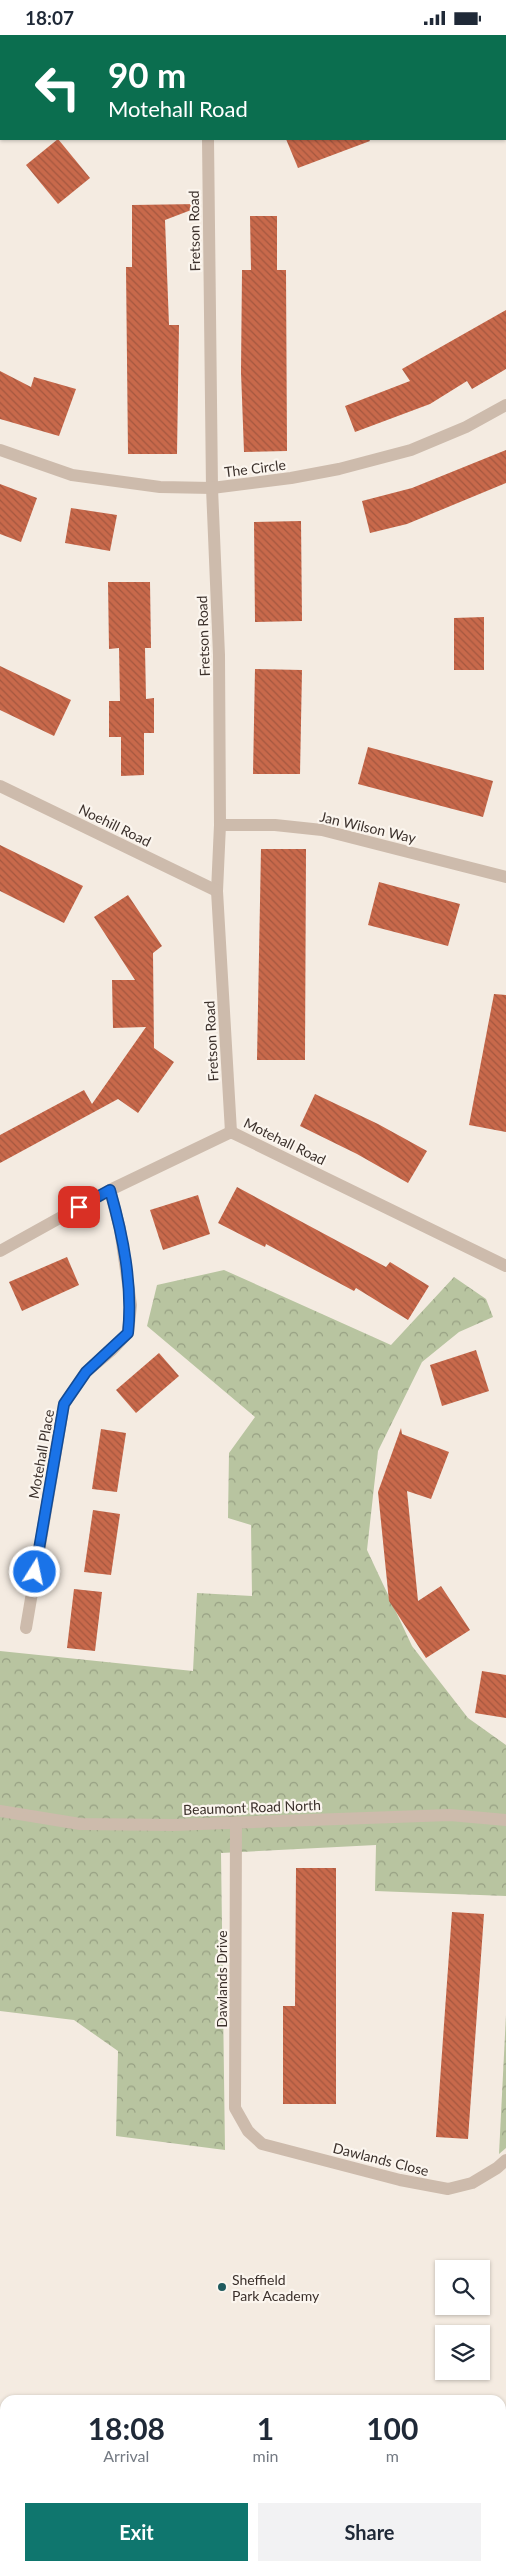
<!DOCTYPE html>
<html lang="en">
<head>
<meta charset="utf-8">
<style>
  body { margin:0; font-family:Lato,sans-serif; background:#f2f2f3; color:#1f2937; height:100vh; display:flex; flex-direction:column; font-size:19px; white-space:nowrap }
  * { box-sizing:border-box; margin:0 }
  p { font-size:16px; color:#747a83 }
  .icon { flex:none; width:28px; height:28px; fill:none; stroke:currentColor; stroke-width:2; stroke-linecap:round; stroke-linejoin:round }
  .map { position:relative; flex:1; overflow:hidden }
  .details { position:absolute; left:0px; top:2360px; width:506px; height:176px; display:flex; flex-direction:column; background:#fff; border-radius:15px 15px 0 0; box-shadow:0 1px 4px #0004 }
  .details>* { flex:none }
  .top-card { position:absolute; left:0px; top:0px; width:506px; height:105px; box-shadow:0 1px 4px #0004; background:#0b6e4f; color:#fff; overflow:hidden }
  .controls { position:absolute; left:435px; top:2225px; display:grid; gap:10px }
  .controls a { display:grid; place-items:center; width:55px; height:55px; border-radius:0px; background:#fff; box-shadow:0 1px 4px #0004; font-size:25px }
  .pin { position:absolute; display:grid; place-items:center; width:42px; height:42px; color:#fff; margin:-21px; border-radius:10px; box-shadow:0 2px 8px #0006 }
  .me { position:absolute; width:55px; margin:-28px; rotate:10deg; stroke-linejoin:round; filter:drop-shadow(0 0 4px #0008) }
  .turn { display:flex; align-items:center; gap:18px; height:105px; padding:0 25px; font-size:22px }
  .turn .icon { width:65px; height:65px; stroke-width:2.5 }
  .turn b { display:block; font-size:35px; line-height:42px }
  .eta { display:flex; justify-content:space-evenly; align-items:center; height:85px; text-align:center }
  .eta b { font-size:30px; font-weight:700; line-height:35px }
  .primary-button { display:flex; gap:10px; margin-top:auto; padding:10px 25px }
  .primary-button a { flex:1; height:58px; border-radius:0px; background:#0f766e; color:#fff; font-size:20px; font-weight:700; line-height:58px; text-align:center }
  .primary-button a+a { background:#f2f2f3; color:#1f2937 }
  .status { display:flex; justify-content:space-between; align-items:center; height:35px; padding:0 25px; background:#fff; direction:ltr }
  .status svg { height:14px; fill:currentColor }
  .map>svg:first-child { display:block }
</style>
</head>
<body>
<div class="status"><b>18:07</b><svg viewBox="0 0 49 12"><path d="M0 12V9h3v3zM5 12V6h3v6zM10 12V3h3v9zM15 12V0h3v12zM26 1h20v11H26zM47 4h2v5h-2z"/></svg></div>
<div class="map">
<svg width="506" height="2536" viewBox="0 0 506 2536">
  <defs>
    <pattern id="forest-crowns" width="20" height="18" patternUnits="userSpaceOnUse" patternTransform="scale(1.25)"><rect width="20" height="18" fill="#b8c4a0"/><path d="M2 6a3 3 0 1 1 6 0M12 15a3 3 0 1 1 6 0" fill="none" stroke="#97a083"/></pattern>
    <pattern id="building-back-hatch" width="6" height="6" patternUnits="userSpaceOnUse" patternTransform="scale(1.25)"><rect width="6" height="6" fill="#c8694b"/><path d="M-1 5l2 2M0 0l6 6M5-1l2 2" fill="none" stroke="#a4573f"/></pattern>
  </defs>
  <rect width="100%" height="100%" fill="#f4ebe1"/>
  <g fill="url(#forest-crowns)">
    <path d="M224,1235L391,1310L454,1242L486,1264L493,1282L459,1297L422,1327L378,1416L367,1515L412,1611L468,1683L506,1710V1861L375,1856L376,1810L221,1818L225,2115L116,2101L118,2016L74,1985L0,1976V1616L193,1636L197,1558L252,1561L251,1490L228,1483L229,1418L255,1382L147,1291L157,1250Z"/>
    <path d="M506,1980V2113L499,2119Z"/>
  </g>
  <g fill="url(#building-back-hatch)">
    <path d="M58,104L90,143L58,169L26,130Z"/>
    <path d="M286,104H369L370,106L298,133Z"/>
    <path d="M198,169L199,172L165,185L169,290H179L177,419H128L126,232H132V170Z"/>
    <path d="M250,181H277V235H286L287,416L244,417L241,337L242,235H251Z"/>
    <path d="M506,275V334L472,354L467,346L430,369L355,397L345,371L410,346L402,334Z"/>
    <path d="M0,336L31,352L34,342L76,354L59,401L0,384Z"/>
    <path d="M506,415V448L407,489L370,498L362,466L412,453Z"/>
    <path d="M0,449L37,463L21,507L0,499Z"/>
    <path d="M71,473L117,480L110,516L65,508Z"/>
    <path d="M301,486L302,586L255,587L254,487Z"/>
    <path d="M108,547H150L151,613H145L146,664L154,663V698H144V740L121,741V702H109V666H120L119,613L109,614Z"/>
    <path d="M484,582V635H454V583Z"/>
    <path d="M0,631L71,665L54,701L0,675Z"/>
    <path d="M255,634L302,635L300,739H253Z"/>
    <path d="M368,712L493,746L483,782L358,749Z"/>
    <path d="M0,810L83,851L64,888L0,856Z"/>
    <path d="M261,814H306L305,1025H257Z"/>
    <path d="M379,847L460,869L448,911L368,890Z"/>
    <path d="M128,860L162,911L153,918L154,1013L174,1027L138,1078L118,1064L0,1128V1100L84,1055L92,1069L146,992L113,993L112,945H135L94,882Z"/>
    <path d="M494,959L506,960V1097L469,1090Z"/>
    <path d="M315,1059L378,1089L427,1116L408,1148L357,1119L300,1091Z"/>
    <path d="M237,1152L386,1232L390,1227L429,1251L408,1285L356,1253L354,1256L266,1209L265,1212L218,1188Z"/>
    <path d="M198,1160L210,1199L163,1215L150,1175Z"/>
    <path d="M67,1222L79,1250L22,1276L9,1247Z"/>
    <path d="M476,1315L489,1356L442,1371L430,1330Z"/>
    <path d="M159,1318L179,1341L136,1378L116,1355Z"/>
    <path d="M401,1393L402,1399L449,1417L431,1464L407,1456L418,1566L441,1551L470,1595L426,1623L389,1566L378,1457Z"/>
    <path d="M101,1394L126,1398L117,1457L92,1454Z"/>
    <path d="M93,1475L120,1479L111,1540L84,1537Z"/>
    <path d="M74,1554L102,1557L95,1616L67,1613Z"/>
    <path d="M482,1636L506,1640V1683L475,1678Z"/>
    <path d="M296,1833H336V2069H283V1971H295Z"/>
    <path d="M452,1877L484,1879L468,2104L436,2102Z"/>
  </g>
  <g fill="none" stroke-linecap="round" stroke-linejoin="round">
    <g stroke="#cdbbac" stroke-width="12">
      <path d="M50,0L52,1"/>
      <path d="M207,0V1"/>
      <path d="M497,0L499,1"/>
      <path d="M208,104L212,453L219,620L220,790L217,856L231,1097"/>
      <path d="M0,415L72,440L160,452L212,453L291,443L339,434L411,415L466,392L506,370"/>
      <path d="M0,751L217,856"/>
      <path d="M220,790H275L322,795L506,842"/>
      <path d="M0,1216L110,1155L231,1097L506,1231"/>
      <path d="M26,1593L64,1369L86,1337L112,1315L128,1298L131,1270L120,1194L110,1155"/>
      <path d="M0,1776L80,1789L173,1790L450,1780L506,1785"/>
      <path d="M236,1788L235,2073L248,2096L262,2109L400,2145L448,2154L472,2148L497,2133L506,2125"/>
    </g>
  </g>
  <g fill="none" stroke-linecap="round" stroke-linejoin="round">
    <defs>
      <path id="route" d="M35,1537L64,1369L86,1337L128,1298C133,1250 123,1201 110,1155L79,1172"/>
    </defs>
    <use href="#route" stroke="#114b97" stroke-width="12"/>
    <use href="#route" stroke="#1a73e8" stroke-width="9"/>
  </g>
  <circle fill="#1f5a5e" stroke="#fbf5ee" stroke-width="2" cx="222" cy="2252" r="5"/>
  <g text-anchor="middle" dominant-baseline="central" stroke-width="4.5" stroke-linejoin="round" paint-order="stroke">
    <g font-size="14" fill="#3b302b" stroke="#fbf5ee">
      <text transform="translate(194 196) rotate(-91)">Fretson Road</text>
      <text transform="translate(255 433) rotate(-7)">The Circle</text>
      <text transform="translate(203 601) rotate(-92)">Fretson Road</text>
      <text transform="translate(115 790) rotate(26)">Noehill Road</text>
      <text transform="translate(368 792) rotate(13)">Jan Wilson Way</text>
      <text transform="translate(211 1006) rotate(-93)">Fretson Road</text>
      <text transform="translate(285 1106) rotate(26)">Motehall Road</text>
      <text transform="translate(41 1419) rotate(-80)">Motehall Place</text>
      <text transform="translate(252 1772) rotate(-2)">Beaumont Road North</text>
      <text transform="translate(221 1944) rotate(-90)">Dawlands Drive</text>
      <text transform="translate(381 2124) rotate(14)">Dawlands Close</text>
    </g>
    <g font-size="14" fill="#3b302b" stroke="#fbf5ee" text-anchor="start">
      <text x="232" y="2244">Sheffield<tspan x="232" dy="16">Park Academy</tspan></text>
    </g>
  </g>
</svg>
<div class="controls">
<a><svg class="icon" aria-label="search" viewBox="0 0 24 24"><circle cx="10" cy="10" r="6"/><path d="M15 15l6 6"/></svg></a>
<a><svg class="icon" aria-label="layers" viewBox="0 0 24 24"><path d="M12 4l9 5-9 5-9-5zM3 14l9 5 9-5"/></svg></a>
</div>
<div class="pin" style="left:79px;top:1172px;background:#d93025"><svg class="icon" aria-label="arrive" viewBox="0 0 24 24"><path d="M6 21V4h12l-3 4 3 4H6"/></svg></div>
<svg class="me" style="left:35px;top:1537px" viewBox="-20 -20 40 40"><circle r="17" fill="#1a73e8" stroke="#fff" stroke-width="3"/><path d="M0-11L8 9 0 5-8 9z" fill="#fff"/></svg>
<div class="top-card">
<div class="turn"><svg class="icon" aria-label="left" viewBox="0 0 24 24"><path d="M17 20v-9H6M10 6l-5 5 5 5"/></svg><div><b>90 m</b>Motehall Road</div></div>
</div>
<section class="details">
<div class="eta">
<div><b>18:08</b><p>Arrival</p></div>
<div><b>1</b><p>min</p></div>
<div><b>100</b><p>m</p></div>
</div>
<div class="primary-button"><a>Exit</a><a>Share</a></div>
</section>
</div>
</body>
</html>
